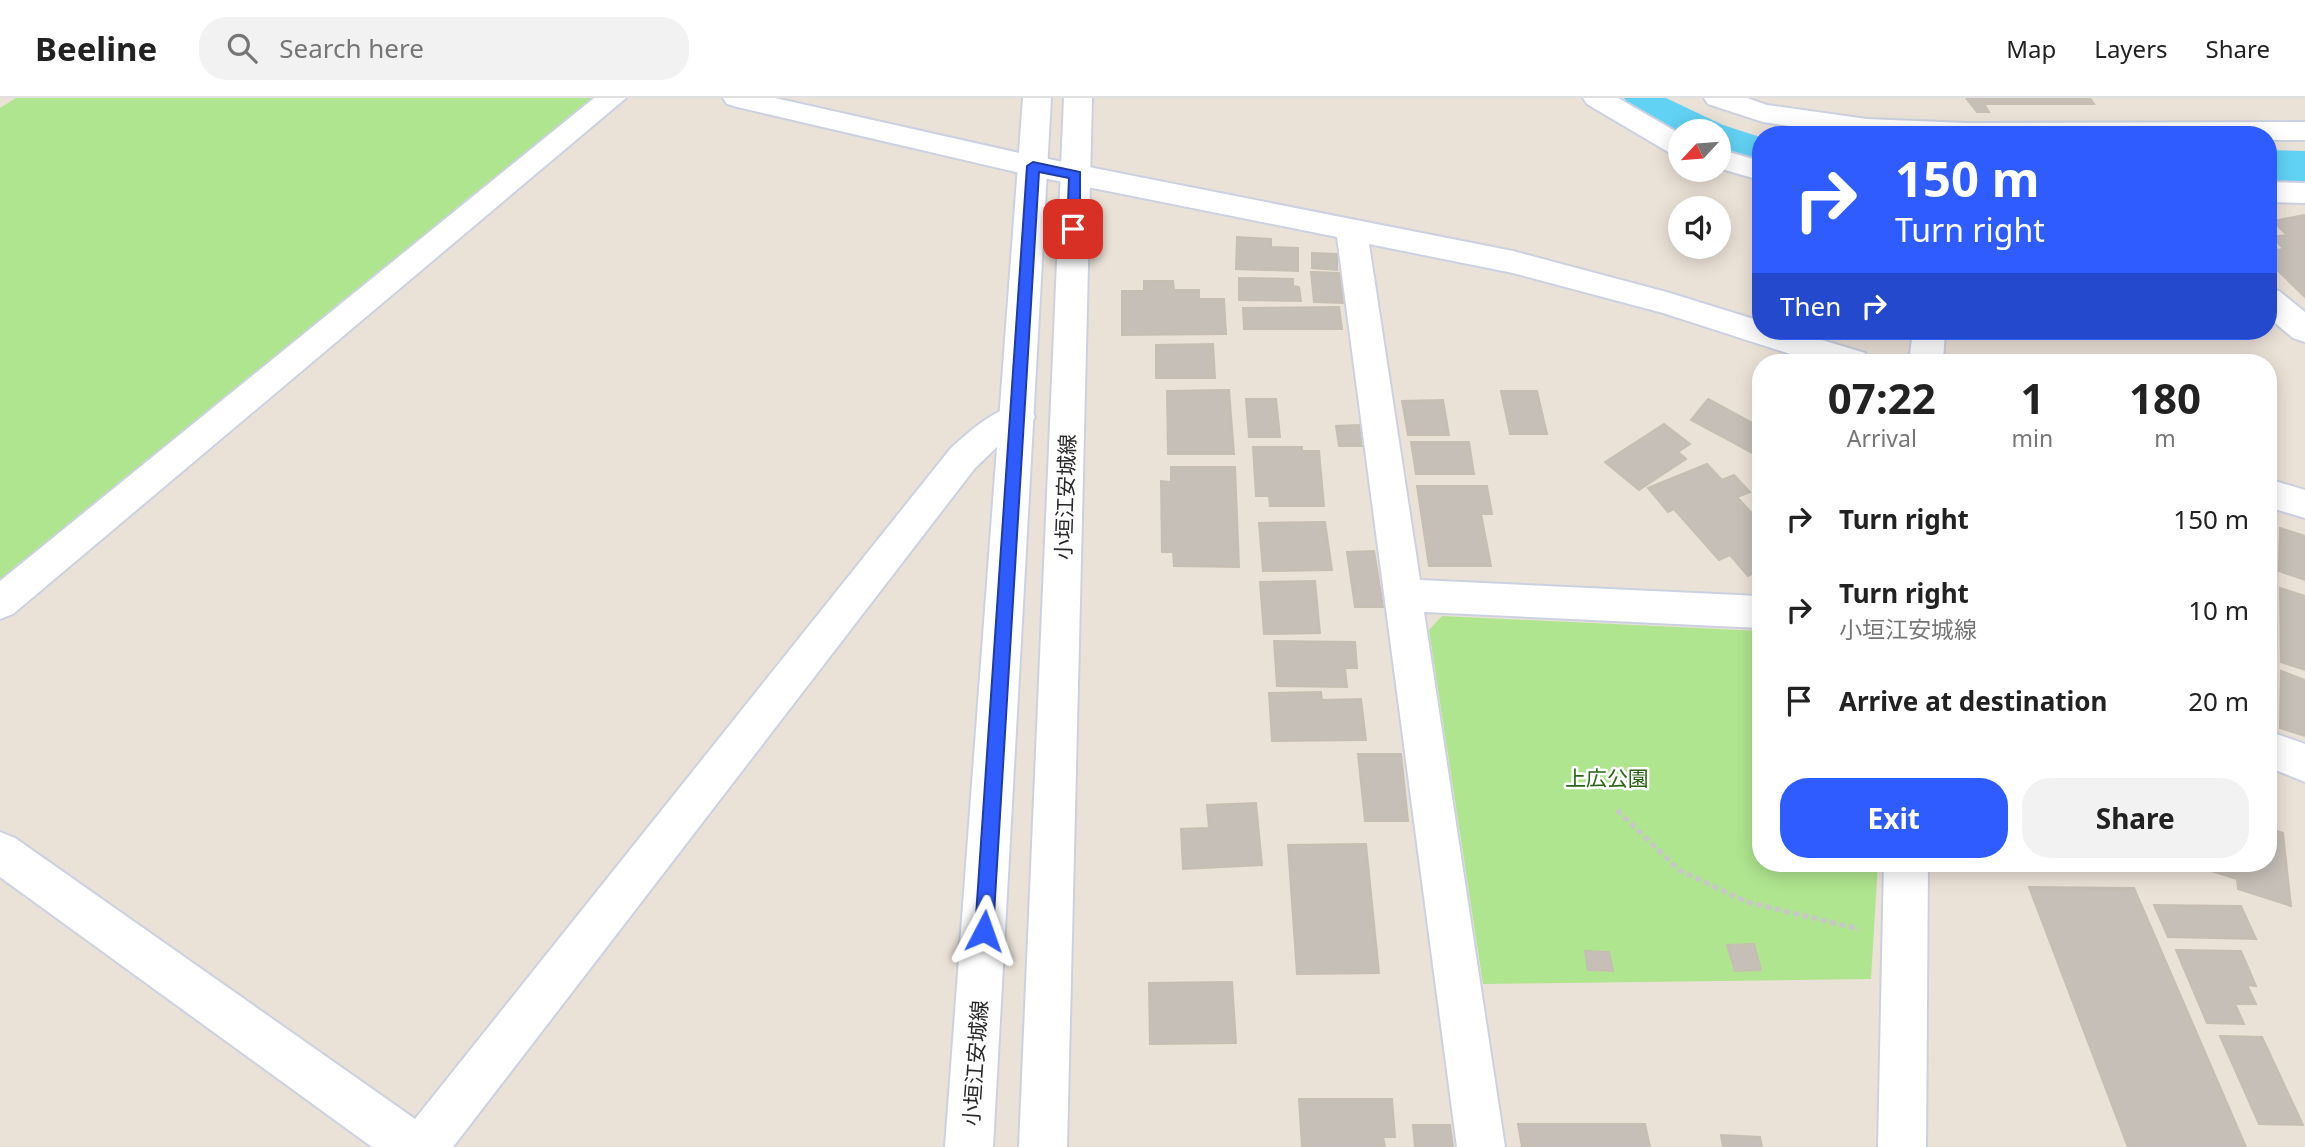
<!DOCTYPE html>
<html lang="en">
<head>
<meta charset="utf-8">
<style>
  body { margin:0; font-family:"Noto Sans","Noto Sans JP",sans-serif; background:#f2f2f2; color:#222; height:100vh; display:flex; flex-direction:column; font-size:26px; white-space:nowrap }
  * { box-sizing:border-box; margin:0 }
  p { font-size:23px; color:#767676 }
  .icon { flex:none; width:38px; height:38px; fill:none; stroke:currentColor; stroke-width:2; stroke-linecap:round; stroke-linejoin:round }
  .map { position:relative; flex:1; overflow:hidden }
  .panel { position:absolute; left:1752px; top:256px; width:525px; height:518px; display:flex; flex-direction:column; background:#fff; border-radius:28px; box-shadow:0 4px 18px #0003 }
  .panel>* { flex:none }
  .hud { position:absolute; left:1752px; top:28px; width:525px; height:214px; border-radius:28px; box-shadow:0 4px 18px #0003; background:#2f5cff; color:#fff; overflow:hidden }
  .needle { width:46px; rotate:244deg }
  .tools { position:absolute; left:1668px; top:21px; display:grid; gap:14px }
  .tools a { display:grid; place-items:center; width:63px; height:63px; border-radius:50%; background:#fff; box-shadow:0 4px 18px #0003; font-size:35px }
  .pin { position:absolute; display:grid; place-items:center; width:60px; height:60px; color:#fff; margin:-30px; border-radius:14px; box-shadow:0 4px 10px #0006 }
  .me { position:absolute; width:77px; margin:-38px; rotate:4deg; stroke-linejoin:round; filter:drop-shadow(0 0 5px #0008) }
  .turn { display:flex; align-items:center; gap:24px; height:147px; padding:0 28px; font-size:32px }
  .turn .icon { width:91px; height:91px; stroke-width:2.5 }
  .turn b { display:block; font-size:49px; line-height:60px }
  .then { display:flex; align-items:center; height:66px; padding:0 28px; background:#0003; gap:14px; font-size:26px }
  .eta { display:flex; justify-content:space-evenly; align-items:center; height:119px; text-align:center }
  .eta b { font-size:42px; font-weight:700; line-height:49px }
  .primary-button { display:flex; gap:14px; margin-top:auto; padding:14px 28px }
  .primary-button a { flex:1; height:80px; border-radius:28px; background:#2f5cff; color:#fff; font-size:28px; font-weight:700; line-height:80px; text-align:center }
  .primary-button a+a { background:#f2f2f2; color:#222 }
  ul { padding:0; list-style:none }
  li { display:flex; align-items:center; gap:21px; height:91px; padding:0 28px }
  li div { flex:1 }
  li b { display:block; font-size:26px }
  li em { font-style:normal }
  header { display:flex; align-items:center; gap:42px; box-sizing:border-box; height:98px; padding:0 35px; background:#fff; border-bottom:2px solid #e0e0e0 }
  header strong { font-size:33px }
  nav { display:flex; gap:38px; margin-inline-start:auto; font-size:24px }
  .search { width:490px; height:63px; background:#f2f2f2; display:flex; align-items:center; gap:18px; box-sizing:border-box; padding:0 24px; border-radius:28px; color:#767676; font-size:26px }
  .map>svg:first-child { display:block }
</style>
</head>
<body>
<header>
<strong>Beeline</strong>
<div class="search"><svg class="icon" aria-label="search" viewBox="0 0 24 24"><circle cx="10" cy="10" r="6"/><path d="M15 15l6 6"/></svg>Search here</div>
<nav><a>Map</a><a>Layers</a><a>Share</a></nav>
</header>
<div class="map">
<svg width="2305" height="1049" viewBox="0 0 2305 1049">
  <rect width="100%" height="100%" fill="#ebe2d7"/>
  <g fill="#afe58f">
    <path d="M16,0H592L0,483V10Z"/>
    <path d="M1442,518L1760,533V765H1878L1871,881L1483,886L1429,532Z"/>
  </g>
  <g fill="none" stroke-linecap="round" stroke-linejoin="round">
    <path fill="#62d2f4" fill-rule="evenodd" d="M1624,0H1666L1723,27L1760,39V62L1718,49V33C1707,33 1691,36 1680,34C1665,31 1632,13 1624,0Z"/>
    <path fill="#62d2f4" fill-rule="evenodd" d="M2268,52L2305,53V93L2268,92Z"/>
  </g>
  <g fill="#c6bfb7" stroke="#c6beb1" stroke-width="2">
    <path d="M1966,0H2090L2094,6H1984L1989,14H1977Z"/>
    <path d="M2304,117L2305,118V199L2268,163V153L2284,151L2272,139L2287,137L2273,123Z"/>
    <path d="M1237,139L1271,141V149L1298,150V173L1236,171Z"/>
    <path d="M1312,155L1337,156V172L1312,170Z"/>
    <path d="M1311,174L1340,175L1343,205L1314,204Z"/>
    <path d="M1239,180L1293,181V188L1299,189L1301,203L1239,202Z"/>
    <path d="M1144,183H1173L1174,192H1199V201H1224L1226,236L1122,237V193H1144Z"/>
    <path d="M1339,209L1342,231H1244L1243,210Z"/>
    <path d="M1213,246L1215,280H1156V247Z"/>
    <path d="M1229,292L1234,356H1168L1167,293Z"/>
    <path d="M1501,293H1537L1547,336H1510Z"/>
    <path d="M1246,301H1276L1280,339H1249Z"/>
    <path d="M1708,301L1760,329V359L1691,322Z"/>
    <path d="M1443,302L1449,337H1408L1402,303Z"/>
    <path d="M1664,326L1690,346L1678,354L1686,361L1639,392L1605,364Z"/>
    <path d="M1359,327L1363,348H1339L1336,328Z"/>
    <path d="M1411,344H1469L1474,376H1416Z"/>
    <path d="M1253,349H1302V353H1319L1324,408H1270L1269,398H1256Z"/>
    <path d="M1707,366L1722,382L1734,377L1750,394L1737,399L1760,424V472L1748,478L1730,457L1719,462L1674,411L1668,414L1648,390Z"/>
    <path d="M1171,369H1235L1239,469L1174,468L1173,454H1162L1161,383L1171,384Z"/>
    <path d="M1417,388H1487L1492,416H1481L1491,468H1429Z"/>
    <path d="M1325,424L1332,472L1263,473L1259,425Z"/>
    <path d="M2280,430L2305,438V482L2279,473Z"/>
    <path d="M1374,453L1383,509H1355L1347,454Z"/>
    <path d="M1315,483L1320,535L1264,536L1260,484Z"/>
    <path d="M2280,490L2305,498V572L2281,564Z"/>
    <path d="M1274,543L1355,544L1357,570H1345L1347,589L1277,588Z"/>
    <path d="M2281,573L2305,582V638L2280,630Z"/>
    <path d="M1321,594L1322,602L1361,601L1366,642L1272,643L1269,595Z"/>
    <path d="M1358,656H1401L1408,723H1365Z"/>
    <path d="M1256,705L1262,767L1183,771L1181,731L1209,730L1207,707Z"/>
    <path d="M2268,730L2283,735L2291,808L2238,791L2237,781L2211,773L2210,765H2268Z"/>
    <path d="M1366,746L1379,875L1297,876L1288,747Z"/>
    <path d="M2029,789L2134,790L2246,1049H2128Z"/>
    <path d="M2154,807L2241,808L2256,841L2168,839Z"/>
    <path d="M1754,846L1761,872L1735,873L1727,847Z"/>
    <path d="M2176,852L2241,853L2256,888L2247,887L2256,906H2235L2244,926L2207,925Z"/>
    <path d="M1585,853L1609,854L1613,873L1588,872Z"/>
    <path d="M1232,884L1236,945L1150,946L1149,885Z"/>
    <path d="M2220,938L2262,939L2303,1027L2259,1026Z"/>
    <path d="M1299,1001H1392L1395,1039H1383L1385,1049H1302Z"/>
    <path d="M1518,1026H1645L1650,1049H1522Z"/>
    <path d="M1413,1027H1450L1453,1049H1415Z"/>
    <path d="M1721,1037L1760,1039L1762,1049H1723Z"/>
  </g>
  <g fill="none" stroke-linecap="round" stroke-linejoin="round">
    <defs>
      <g id="street">
        <path d="M594,0H626L13,516L0,521V483Z"/>
        <path d="M723,0H775L1033,58L1513,153L1670,195L1760,223V233H1792L1865,255L1870,264H1815L1663,215L1513,175L1369,146L1420,482L1760,498V530L1424,514L1505,1049H1457L1337,139L1033,78L737,9L727,6Z"/>
        <path d="M1583,0H1618L1680,36V57L1670,55L1587,6Z"/>
        <path d="M1704,0H1747L1767,7L1867,21L1966,25L2305,24V42H2268V37H1851L1763,24L1708,6Z"/>
        <path d="M1718,51L1760,63V82L1718,70Z"/>
        <path d="M2268,84L2305,85V105L2268,104Z"/>
        <path d="M2268,190L2279,193L2305,214V244L2293,240L2268,219Z"/>
        <path d="M1913,233H1945L1943,264H1909Z"/>
        <path d="M1018,306L1030,310L1035,319L1030,328L999,347L975,370L453,1049H372L0,779V734L15,740L415,1021L951,350C971,332 991,314 1018,306Z"/>
        <path d="M2268,381L2305,392V420L2268,409Z"/>
        <path d="M2268,633L2305,646V684L2268,669Z"/>
        <path d="M1884,765H1928L1926,1049H1878Z"/>
      </g>
      <g id="secondary">
        <path d="M1023,0H1051L993,1049H945Z"/>
        <path d="M1064,0H1092L1067,1049H1019Z"/>
      </g>
    </defs>
    <use href="#street" stroke="#ccd1e1" stroke-width="4"/>
    <use href="#secondary" stroke="#ccd1e1" stroke-width="4"/>
    <path stroke="#c7c7c7" stroke-width="5" stroke-dasharray="6 3.5" stroke-linecap="butt" d="M1617,712L1679,772L1747,804L1859,831"/>
    <use href="#street" fill="#fff" fill-rule="evenodd"/>
    <use href="#secondary" fill="#fff" fill-rule="evenodd"/>
  </g>
  <path fill="#2f5cff" stroke="#1f3ca6" stroke-width="2" d="M1033,64L1080,74V131L1073,135L1067,131L1069,80L1039,74L993,833L990,839L984,842L977,839L975,833L1027,68Z"/>
  <g text-anchor="middle" dominant-baseline="central" stroke-width="5" stroke-linejoin="round" paint-order="stroke">
    <g font-size="21" fill="#272727" stroke="#fff">
      <text transform="translate(1065 399) rotate(-88)">小垣江安城線</text>
      <text transform="translate(975 965) rotate(-86)">小垣江安城線</text>
    </g>
    <g font-size="21" fill="#286515" stroke="#fff">
      <text x="1607" y="680">上広公園</text>
    </g>
  </g>
</svg>
<div class="tools">
<a><svg class="needle" viewBox="-14 -14 28 28"><path d="M0-13l5 13h-10z" fill="#e53935"/><path d="M0 13l5-13h-10z" fill="#767676"/></svg></a>
<a><svg class="icon" aria-label="sound" viewBox="0 0 24 24"><path d="M4 9h4l5-4v14l-5-4H4zM17 9q2 3 0 6"/></svg></a>
</div>
<div class="pin" style="left:1073px;top:131px;background:#d93025"><svg class="icon" aria-label="arrive" viewBox="0 0 24 24"><path d="M6 21V4h12l-3 4 3 4H6"/></svg></div>
<svg class="me" style="left:984px;top:833px" viewBox="-20 -20 40 40"><path d="M0-17L14 15 0 8-14 15z" fill="#2f5cff" stroke="#fff" stroke-width="4"/></svg>
<div class="hud">
<div class="turn"><svg class="icon" aria-label="right" viewBox="0 0 24 24"><path d="M7 20v-9h11M14 6l5 5-5 5"/></svg><div><b>150 m</b>Turn right</div></div>
<div class="then">Then<svg class="icon" aria-label="right" viewBox="0 0 24 24"><path d="M7 20v-9h11M14 6l5 5-5 5"/></svg></div>
</div>
<section class="panel">
<div class="eta">
<div><b>07:22</b><p>Arrival</p></div>
<div><b>1</b><p>min</p></div>
<div><b>180</b><p>m</p></div>
</div>
<ul>
<li><svg class="icon" aria-label="right" viewBox="0 0 24 24"><path d="M7 20v-9h11M14 6l5 5-5 5"/></svg><div><b>Turn right</b></div><em>150 m</em></li>
<li><svg class="icon" aria-label="right" viewBox="0 0 24 24"><path d="M7 20v-9h11M14 6l5 5-5 5"/></svg><div><b>Turn right</b><p>小垣江安城線</p></div><em>10 m</em></li>
<li><svg class="icon" aria-label="arrive" viewBox="0 0 24 24"><path d="M6 21V4h12l-3 4 3 4H6"/></svg><div><b>Arrive at destination</b></div><em>20 m</em></li>
</ul>
<div class="primary-button"><a>Exit</a><a>Share</a></div>
</section>
</div>
</body>
</html>
